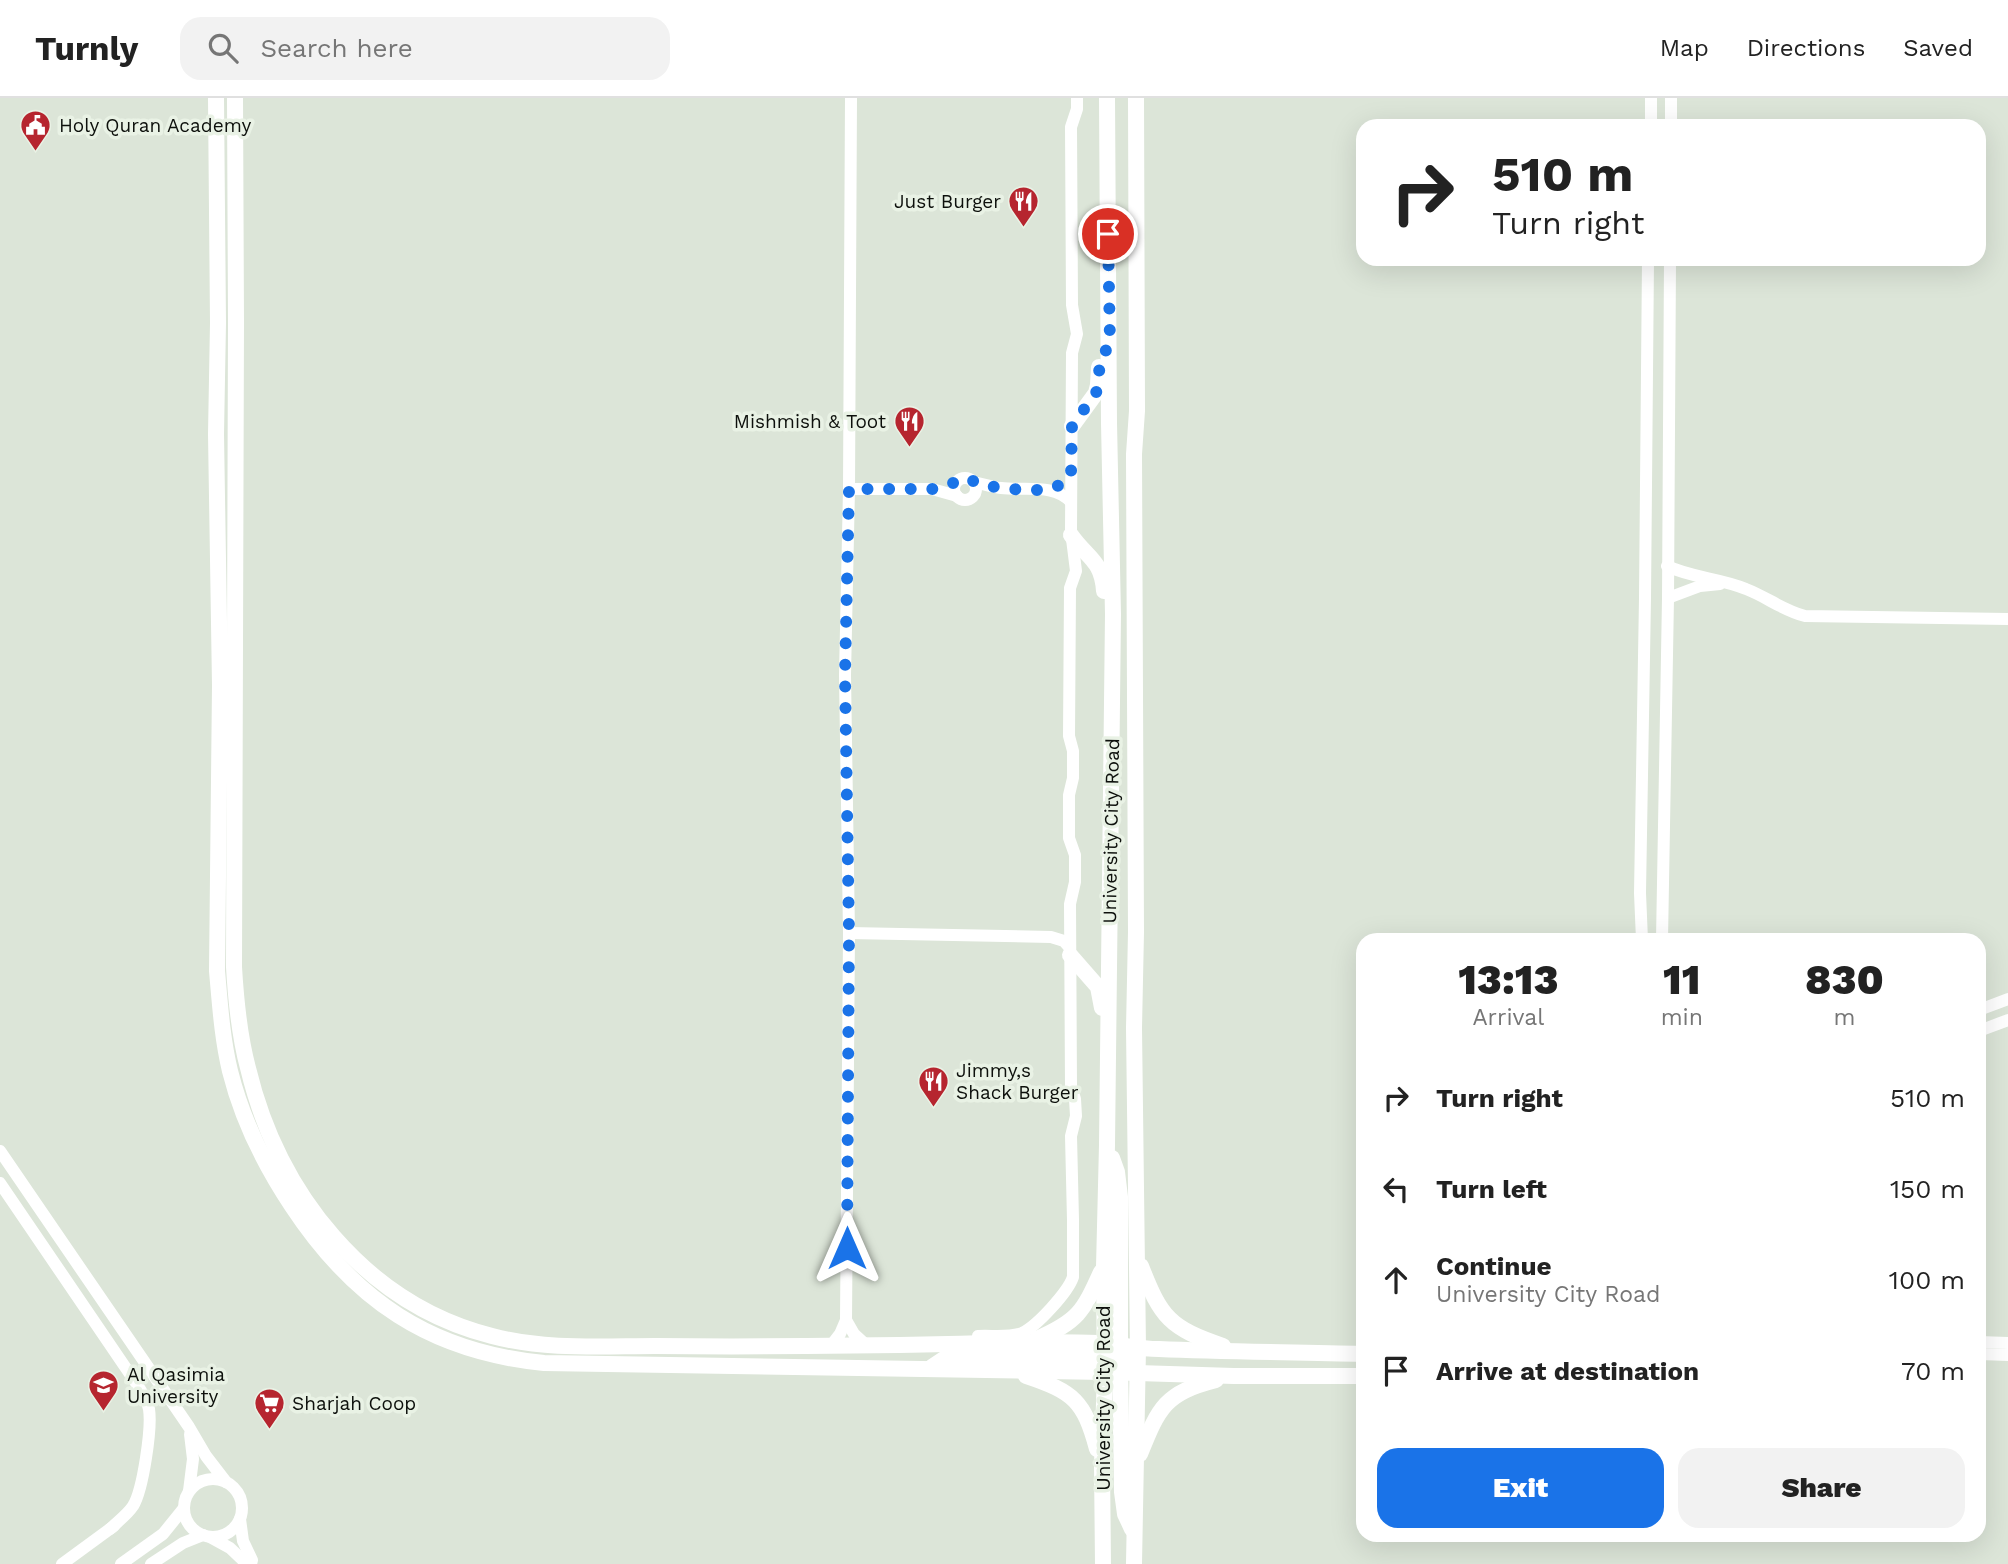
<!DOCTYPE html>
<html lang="en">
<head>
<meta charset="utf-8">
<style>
  body { margin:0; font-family:"Work Sans",sans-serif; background:#f2f2f2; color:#222; height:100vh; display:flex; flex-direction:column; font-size:26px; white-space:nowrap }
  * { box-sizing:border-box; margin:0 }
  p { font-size:23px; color:#767676 }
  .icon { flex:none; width:38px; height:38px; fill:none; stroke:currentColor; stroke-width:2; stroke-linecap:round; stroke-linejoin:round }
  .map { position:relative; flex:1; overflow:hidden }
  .side { position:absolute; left:1356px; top:835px; width:630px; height:609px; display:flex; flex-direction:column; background:#fff; border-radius:21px; box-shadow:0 7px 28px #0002 }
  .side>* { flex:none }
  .hud { position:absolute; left:1356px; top:21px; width:630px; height:147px; border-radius:21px; box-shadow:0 7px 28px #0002; background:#fff; color:#222; overflow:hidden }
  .pin { position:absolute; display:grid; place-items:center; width:60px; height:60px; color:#fff; margin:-30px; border:4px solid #fff; border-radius:50%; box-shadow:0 2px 7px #0007 }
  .me { position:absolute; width:77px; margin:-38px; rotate:0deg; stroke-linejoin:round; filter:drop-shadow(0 0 5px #0008) }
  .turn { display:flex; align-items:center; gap:24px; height:147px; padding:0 21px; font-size:32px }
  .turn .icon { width:91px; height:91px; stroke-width:2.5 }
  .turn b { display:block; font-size:49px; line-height:60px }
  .eta { display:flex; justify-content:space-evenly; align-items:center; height:119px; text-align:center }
  .eta b { font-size:42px; font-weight:800; line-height:49px }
  .action { display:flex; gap:14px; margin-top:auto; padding:14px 21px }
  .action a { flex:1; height:80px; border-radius:21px; background:#1a73e8; color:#fff; font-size:28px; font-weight:800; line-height:80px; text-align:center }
  .action a+a { background:#f2f2f2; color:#222 }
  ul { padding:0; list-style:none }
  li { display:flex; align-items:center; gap:21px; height:91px; padding:0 21px }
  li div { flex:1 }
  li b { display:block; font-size:26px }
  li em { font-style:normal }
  header { display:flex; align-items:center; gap:42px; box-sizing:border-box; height:98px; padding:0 35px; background:#fff; border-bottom:2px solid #e0e0e0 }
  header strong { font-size:33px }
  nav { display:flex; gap:38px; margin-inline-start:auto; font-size:24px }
  .search { width:490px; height:63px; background:#f2f2f2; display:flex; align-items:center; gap:18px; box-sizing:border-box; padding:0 24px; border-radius:21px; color:#767676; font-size:26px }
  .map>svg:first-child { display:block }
</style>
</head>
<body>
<header>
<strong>Turnly</strong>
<div class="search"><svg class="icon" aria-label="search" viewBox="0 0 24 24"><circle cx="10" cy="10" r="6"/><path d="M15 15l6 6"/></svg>Search here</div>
<nav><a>Map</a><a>Directions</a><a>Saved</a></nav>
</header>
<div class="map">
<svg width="2008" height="1466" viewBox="0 0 2008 1466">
  <rect width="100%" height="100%" fill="#dce5d8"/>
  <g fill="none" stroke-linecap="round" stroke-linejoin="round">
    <g stroke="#fff" stroke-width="12">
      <path d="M1651,28V0"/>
      <path d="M1671,28V0"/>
      <circle cx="965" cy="391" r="11"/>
      <path d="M974,384C983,386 992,389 1001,390C1025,393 1054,385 1071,404"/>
      <path d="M849,391H932L957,398"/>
      <path d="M1667,468C1692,480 1720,480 1746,491C1767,499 1782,512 1805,518L2008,521"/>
      <path d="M1668,500L1700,488L1720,486"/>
      <path d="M849,835L1051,839L1064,843L1070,850"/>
      <path d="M1642,842L1640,795L1645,500L1648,161"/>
      <path d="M1662,842L1668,500L1670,161"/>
      <path d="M1979,912L2008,901"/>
      <path d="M1979,933L2008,922"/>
      <path d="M0,1053L189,1329L206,1358L226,1384"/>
      <path d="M0,1085L134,1282C140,1291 147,1301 149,1311C152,1330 143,1392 133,1408C127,1417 117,1424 110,1431"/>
      <path d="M846,1222L854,1236L867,1248"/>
      <path d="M978,1238C991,1237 1009,1240 1022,1235C1037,1228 1068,1194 1073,1179V1122L1071,1038L1076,1018L1075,1001L1071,988L1070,806L1075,784V757L1069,740V697L1073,680V653L1069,638L1070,490L1076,473L1071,433L1072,255L1077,236L1072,207L1071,29L1077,11V0"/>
      <path d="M1979,1244L2008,1245"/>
      <path d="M830,1249L840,1236L846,1222L849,835L845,577L849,391L851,0"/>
      <path d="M1979,1256L2008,1257"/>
      <circle cx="213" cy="1410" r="29"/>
      <path d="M189,1393L193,1361L190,1336"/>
      <path d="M240,1421L243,1443L252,1462L251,1466"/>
      <path d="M210,1439L230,1450L247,1466"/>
      <path d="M62,1466L114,1428"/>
      <path d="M121,1466L163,1436L184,1410"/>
      <path d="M151,1466L183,1445L203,1437"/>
    </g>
    <g stroke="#fff" stroke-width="16">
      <path d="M216,0L218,225L216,336L220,587L217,873C220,906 222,940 230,973C242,1021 264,1066 292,1108C354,1202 430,1254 544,1265L1105,1274L1234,1278H1363"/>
      <path d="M235,0L236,224L234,869C236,903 239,937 248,970C278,1095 365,1206 492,1238C545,1252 601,1248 655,1248C753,1249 850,1248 948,1246C998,1245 1048,1243 1098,1245C1118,1246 1138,1251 1159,1251C1227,1254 1295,1254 1363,1256"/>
      <path d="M1072,328L1096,295L1098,287L1099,269"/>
      <path d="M1071,437C1087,460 1102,462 1104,493"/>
      <path d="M1070,857L1098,889L1102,910"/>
      <path d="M1112,1060L1117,1074L1120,1099V1248L1127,1263L1137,1275"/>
      <path d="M1141,1168C1161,1220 1170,1230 1223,1248"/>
      <path d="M1037,1241C1078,1223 1083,1214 1101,1174"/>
      <path d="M1120,1266L1122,1394L1125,1416L1132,1431"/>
      <path d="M932,1269L944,1261L961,1258L1113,1260"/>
      <path d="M1026,1278C1074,1294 1084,1303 1097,1351"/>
      <path d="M1140,1356C1159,1309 1165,1295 1216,1282"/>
      <path d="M1103,1466L1102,1367L1105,1274L1104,1169L1107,1047L1113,516L1109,325L1107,0"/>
      <path d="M1134,1466L1138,1250L1134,930L1136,834L1134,356L1137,313L1136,0"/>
    </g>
  </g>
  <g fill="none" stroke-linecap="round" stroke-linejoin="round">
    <path stroke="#1a73e8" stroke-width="12" stroke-dasharray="0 21.6" d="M847,1150L849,835L845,577L849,391H932L951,386L965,380C970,381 975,384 980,386C996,390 1031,394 1047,391C1057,390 1065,384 1071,377L1072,328L1096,295L1098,287L1100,263L1110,245L1108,136"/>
  </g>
  <defs>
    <symbol id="civic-pin" viewBox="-11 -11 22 30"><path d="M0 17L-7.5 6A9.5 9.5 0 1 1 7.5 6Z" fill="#b6252f" stroke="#e9f2e5"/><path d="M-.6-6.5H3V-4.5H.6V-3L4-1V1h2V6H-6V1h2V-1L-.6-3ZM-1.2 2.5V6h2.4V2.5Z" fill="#fff"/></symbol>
    <symbol id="restaurant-pin" viewBox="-11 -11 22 30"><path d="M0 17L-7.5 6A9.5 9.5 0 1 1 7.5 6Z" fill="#b6252f" stroke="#e9f2e5"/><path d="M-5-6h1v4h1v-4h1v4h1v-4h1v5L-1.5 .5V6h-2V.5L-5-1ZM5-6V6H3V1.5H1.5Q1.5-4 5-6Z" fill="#fff"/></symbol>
    <symbol id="university-pin" viewBox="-11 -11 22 30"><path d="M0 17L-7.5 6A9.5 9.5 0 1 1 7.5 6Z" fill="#b6252f" stroke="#e9f2e5"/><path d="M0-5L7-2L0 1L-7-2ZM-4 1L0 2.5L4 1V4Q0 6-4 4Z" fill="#fff"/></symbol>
    <symbol id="supermarket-pin" viewBox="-11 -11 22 30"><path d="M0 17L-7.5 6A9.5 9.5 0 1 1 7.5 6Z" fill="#b6252f" stroke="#e9f2e5"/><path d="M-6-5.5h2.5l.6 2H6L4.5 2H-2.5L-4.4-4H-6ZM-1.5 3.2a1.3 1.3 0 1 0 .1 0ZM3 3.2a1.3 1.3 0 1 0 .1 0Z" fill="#fff"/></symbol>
  </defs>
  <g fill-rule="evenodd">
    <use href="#civic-pin" x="18" y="10" width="35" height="47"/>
    <use href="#restaurant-pin" x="1006" y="86" width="35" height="47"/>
    <use href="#restaurant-pin" x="892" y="306" width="35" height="47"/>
    <use href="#restaurant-pin" x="916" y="966" width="35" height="47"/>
    <use href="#university-pin" x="86" y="1270" width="35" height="47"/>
    <use href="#supermarket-pin" x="252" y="1288" width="35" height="47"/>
  </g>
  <g text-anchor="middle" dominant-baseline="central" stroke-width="7" stroke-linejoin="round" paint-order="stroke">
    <g font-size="19" fill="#0d100c" stroke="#e9f2e5" text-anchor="start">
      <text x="59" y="27">Holy Quran Academy</text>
      <text x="1001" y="103" text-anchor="end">Just Burger</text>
      <text x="886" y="323" text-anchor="end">Mishmish &amp; Toot</text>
      <text x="956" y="972">Jimmy,s<tspan x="956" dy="22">Shack Burger</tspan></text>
      <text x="127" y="1276">Al Qasimia<tspan x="127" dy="22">University</tspan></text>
      <text x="292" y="1305">Sharjah Coop</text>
    </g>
    <g font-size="19" fill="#0d100c" stroke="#e9f2e5">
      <text transform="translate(1111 733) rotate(-89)">University City Road</text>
      <text transform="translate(1103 1300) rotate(-90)">University City Road</text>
    </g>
  </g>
</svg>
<div class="pin" style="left:1108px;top:136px;background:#d93025"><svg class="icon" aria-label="arrive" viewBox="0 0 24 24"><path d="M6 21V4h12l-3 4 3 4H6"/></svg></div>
<svg class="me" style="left:847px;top:1150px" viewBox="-20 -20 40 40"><path d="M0-17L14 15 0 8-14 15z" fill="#1a73e8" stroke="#fff" stroke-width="4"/></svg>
<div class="hud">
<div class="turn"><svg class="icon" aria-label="right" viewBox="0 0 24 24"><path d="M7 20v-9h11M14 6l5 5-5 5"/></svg><div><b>510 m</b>Turn right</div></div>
</div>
<section class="side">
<div class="eta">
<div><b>13:13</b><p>Arrival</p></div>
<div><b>11</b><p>min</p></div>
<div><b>830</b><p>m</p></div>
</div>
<ul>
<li><svg class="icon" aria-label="right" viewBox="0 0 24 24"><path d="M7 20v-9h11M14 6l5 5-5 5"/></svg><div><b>Turn right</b></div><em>510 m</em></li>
<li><svg class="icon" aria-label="left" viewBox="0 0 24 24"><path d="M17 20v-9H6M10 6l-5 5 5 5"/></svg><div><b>Turn left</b></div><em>150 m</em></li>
<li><svg class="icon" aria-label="ahead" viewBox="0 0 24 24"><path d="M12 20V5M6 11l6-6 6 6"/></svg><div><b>Continue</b><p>University City Road</p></div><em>100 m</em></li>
<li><svg class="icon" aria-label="arrive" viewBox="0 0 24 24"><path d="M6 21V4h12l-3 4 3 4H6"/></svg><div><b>Arrive at destination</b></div><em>70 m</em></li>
</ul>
<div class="action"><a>Exit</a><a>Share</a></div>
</section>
</div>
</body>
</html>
